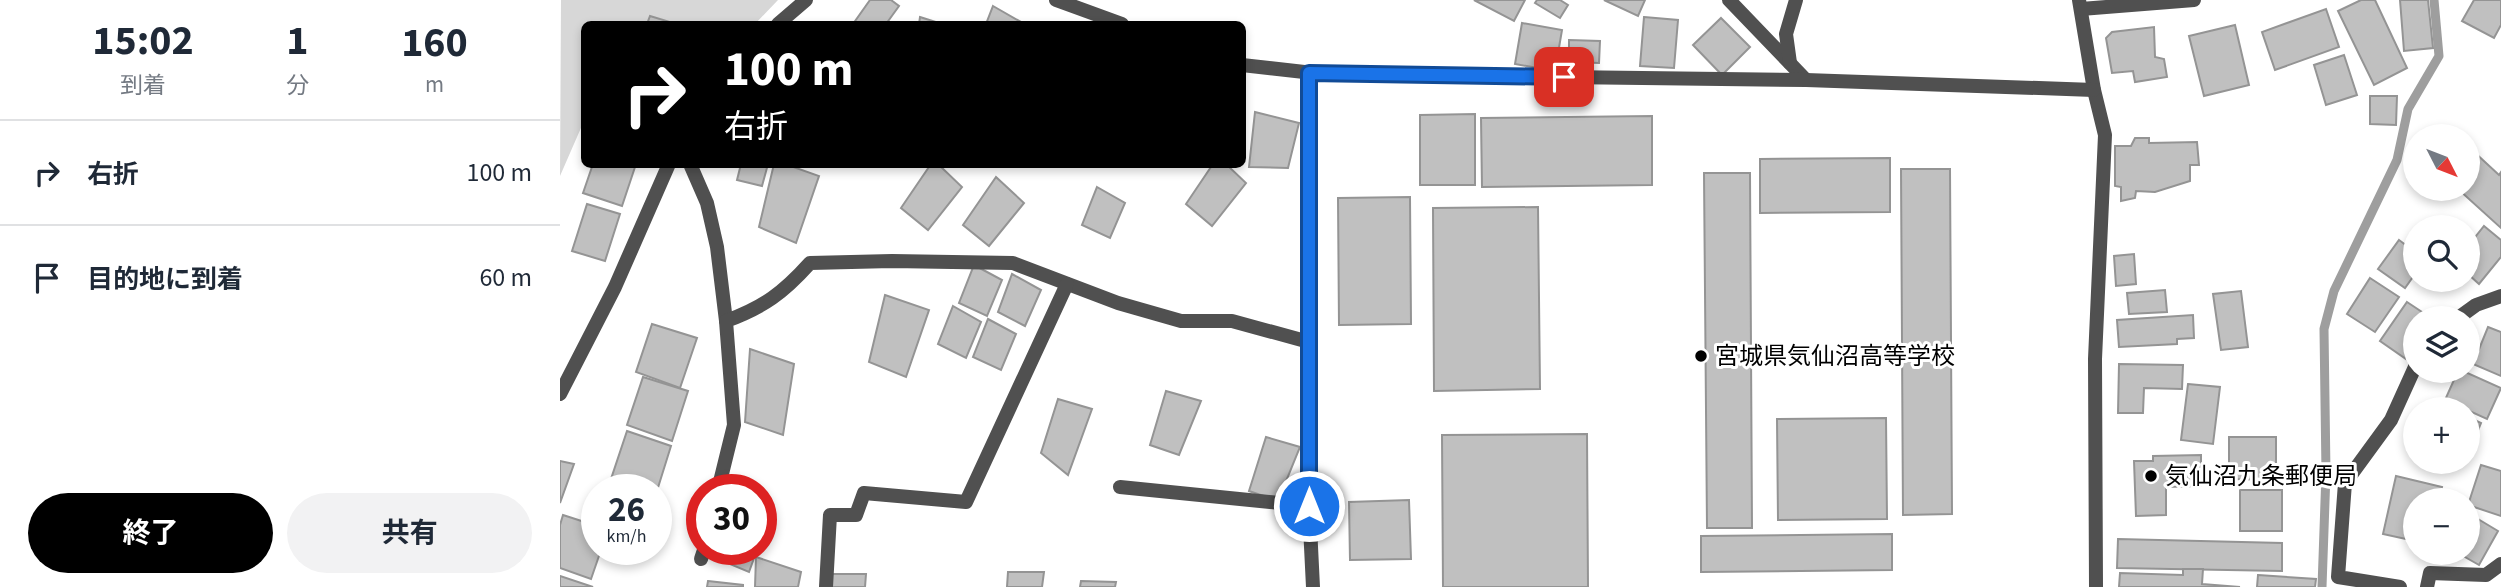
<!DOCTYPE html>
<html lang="ja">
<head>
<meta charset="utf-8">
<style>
  body { margin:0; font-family:"Source Sans 3","Noto Sans JP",sans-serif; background:#f2f2f3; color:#1f2937; height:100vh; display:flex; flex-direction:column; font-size:26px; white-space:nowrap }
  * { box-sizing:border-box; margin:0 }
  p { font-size:23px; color:#747a83 }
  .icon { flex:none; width:38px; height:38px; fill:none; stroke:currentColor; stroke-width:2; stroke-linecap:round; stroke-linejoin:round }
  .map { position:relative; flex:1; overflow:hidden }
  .panel { display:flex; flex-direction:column; background:#fff; width:560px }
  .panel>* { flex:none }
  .hud { position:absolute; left:21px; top:21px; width:665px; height:147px; border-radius:10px; box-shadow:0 4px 10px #0003; background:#000; color:#fff; overflow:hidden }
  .needle { width:46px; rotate:132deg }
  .buttons { position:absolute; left:1843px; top:124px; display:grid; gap:14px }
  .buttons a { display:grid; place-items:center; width:77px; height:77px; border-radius:50%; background:#fff; box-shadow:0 4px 10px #0003; font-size:35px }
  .speed { position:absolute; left:21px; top:474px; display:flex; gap:14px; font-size:35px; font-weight:700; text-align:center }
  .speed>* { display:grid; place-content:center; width:91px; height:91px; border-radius:50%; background:#fff; box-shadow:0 4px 10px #0003; line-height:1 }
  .speed small { font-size:18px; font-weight:400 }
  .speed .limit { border:10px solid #d22; background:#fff; color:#111 }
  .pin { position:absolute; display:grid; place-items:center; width:60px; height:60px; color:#fff; margin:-30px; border-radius:14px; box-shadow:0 4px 10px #0006 }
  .me { position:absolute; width:77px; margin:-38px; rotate:0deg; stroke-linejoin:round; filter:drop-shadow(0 0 5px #0008) }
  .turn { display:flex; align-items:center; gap:24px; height:147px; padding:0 28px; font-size:32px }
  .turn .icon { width:91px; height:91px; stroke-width:2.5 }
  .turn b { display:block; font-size:49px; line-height:60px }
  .eta { display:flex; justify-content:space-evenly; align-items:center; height:119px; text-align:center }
  .eta b { font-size:42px; font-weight:700; line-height:49px }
  .cta { display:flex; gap:14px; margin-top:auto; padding:14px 28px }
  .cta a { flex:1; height:80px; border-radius:42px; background:#000; color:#fff; font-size:28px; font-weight:700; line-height:80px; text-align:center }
  .cta a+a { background:#f2f2f3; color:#1f2937 }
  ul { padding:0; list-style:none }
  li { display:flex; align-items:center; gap:21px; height:105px; padding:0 28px; border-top:2px solid #e0e1e3 }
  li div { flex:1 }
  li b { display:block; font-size:26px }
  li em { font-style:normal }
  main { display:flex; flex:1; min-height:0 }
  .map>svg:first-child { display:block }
</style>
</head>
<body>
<main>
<section class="panel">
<div class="eta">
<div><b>15:02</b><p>到着</p></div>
<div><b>1</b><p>分</p></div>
<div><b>160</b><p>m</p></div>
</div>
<ul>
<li><svg class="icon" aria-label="right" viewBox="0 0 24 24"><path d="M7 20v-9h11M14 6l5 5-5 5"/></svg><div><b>右折</b></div><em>100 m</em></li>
<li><svg class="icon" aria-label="arrive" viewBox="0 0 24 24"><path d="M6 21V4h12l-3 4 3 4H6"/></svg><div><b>目的地に到着</b></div><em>60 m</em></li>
</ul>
<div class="cta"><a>終了</a><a>共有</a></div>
</section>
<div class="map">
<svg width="1941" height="587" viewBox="0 0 1941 587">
  <rect width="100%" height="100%" fill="#fff"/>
  <path fill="#d7d7d7" d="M1,0H218L195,24H24V121L0,176Z"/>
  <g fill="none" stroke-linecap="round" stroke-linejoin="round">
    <path stroke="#9e9e9e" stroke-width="9" d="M1762,587L1766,473L1764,329L1774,291L1837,160L1848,109L1879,56L1874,0"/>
  </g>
  <g fill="#c0c0c0" stroke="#949494" stroke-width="2">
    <path d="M310,0H331L339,6L326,24H293Z"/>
    <path d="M914,0H965L954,21Z"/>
    <path d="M977,0H1000L1008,5L1000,18L975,3Z"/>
    <path d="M1044,0H1085L1078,16Z"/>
    <path d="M1801,0H1815L1847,68L1814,85L1778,11Z"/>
    <path d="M1840,0H1868L1873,48L1844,51Z"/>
    <path d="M1914,0H1941V25L1934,38L1902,21Z"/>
    <path d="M433,6L461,22L460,24H426Z"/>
    <path d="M1766,9L1779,47L1715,70L1702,32Z"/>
    <path d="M90,16L110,22L109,24H87Z"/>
    <path d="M360,17L382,24H359Z"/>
    <path d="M1084,17L1118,20L1114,68L1080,66Z"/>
    <path d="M1161,18L1190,47L1162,75L1133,45Z"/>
    <path d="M962,23L1002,30L995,71L955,64Z"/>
    <path d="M1675,25L1689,85L1644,96L1629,36Z"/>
    <path d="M1594,27L1595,57L1604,59L1607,77L1575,82L1573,71L1552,73L1546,38L1552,32Z"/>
    <path d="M1009,40L1040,41L1039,63L1009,62Z"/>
    <path d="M1784,55L1797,95L1766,105L1754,65Z"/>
    <path d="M1810,96H1837L1836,125L1810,124Z"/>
    <path d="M695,112L739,123L728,168L689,167Z"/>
    <path d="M915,114V185H860V115Z"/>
    <path d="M1092,116V185L922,187L921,118Z"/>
    <path d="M1575,138H1589V143L1637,142L1639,165H1630V181L1595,192L1576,191L1575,198L1561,201V187L1555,186V146H1571Z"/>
    <path d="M1912,150L1939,175L1941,172V228L1898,189H1908V154Z"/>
    <path d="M1330,158V212L1200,213V159Z"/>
    <path d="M33,164H76L62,206L23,193Z"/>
    <path d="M181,164H208L202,186L177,180Z"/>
    <path d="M214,164H225L259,176L236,243L199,227Z"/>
    <path d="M371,164H378L402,187L368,230L341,208Z"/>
    <path d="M653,164H666L686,183L652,226L626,204Z"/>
    <path d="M1341,169H1390L1392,514L1343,515Z"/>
    <path d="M1144,173H1190L1192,528H1147Z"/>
    <path d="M436,177L464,203L429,246L403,225Z"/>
    <path d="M537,187L565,203L550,238L522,225Z"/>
    <path d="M850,197L851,324L779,325L778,198Z"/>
    <path d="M27,204L60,214L45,261L12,251Z"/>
    <path d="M978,207L980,389L874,391L873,208Z"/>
    <path d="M1924,226L1941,240V257L1919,284L1908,274V246Z"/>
    <path d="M1839,240L1855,252V274L1845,288L1818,269Z"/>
    <path d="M1574,254L1576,284L1556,286L1554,256Z"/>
    <path d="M414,265L442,280L427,316L399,303Z"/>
    <path d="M452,274L481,290L465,326L438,312Z"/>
    <path d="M1810,278L1839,297L1815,332L1787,314Z"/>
    <path d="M1605,290L1607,312L1569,314L1567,293Z"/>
    <path d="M1681,291L1688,347L1661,350L1653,294Z"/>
    <path d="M325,295L369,310L346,377L309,362Z"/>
    <path d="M1847,302L1871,318H1855V346L1846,359L1820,341Z"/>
    <path d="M393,306L421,322L406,358L378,344Z"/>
    <path d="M1633,315L1634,338L1617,339V344L1559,347L1557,320Z"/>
    <path d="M428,319L456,334L441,370L413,357Z"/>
    <path d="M92,324L137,338L120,388L76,372Z"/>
    <path d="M1928,327L1941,332V376L1913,364Z"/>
    <path d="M190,349L234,364L223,435L185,422Z"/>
    <path d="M1559,364L1623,365L1622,389L1584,388L1583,413H1558Z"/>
    <path d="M1898,371H1903L1941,388L1927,419L1885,400Z"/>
    <path d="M83,377L128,391L112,441L67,425Z"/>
    <path d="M1628,384L1660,387L1653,444L1621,440Z"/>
    <path d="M606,391L641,401L619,455L590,445Z"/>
    <path d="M498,399L532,409L508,475L481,453Z"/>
    <path d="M1908,417L1921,423L1910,450L1908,449Z"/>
    <path d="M1326,418L1327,519L1218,520L1217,419Z"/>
    <path d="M67,431L111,446L96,494V490H80L51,479Z"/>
    <path d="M1027,434L1028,587H883L882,435Z"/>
    <path d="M706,437L740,447L718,501L689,491Z"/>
    <path d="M1669,437H1716V480L1669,479Z"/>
    <path d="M1641,455V486L1606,487V515L1576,516L1574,461H1593V456Z"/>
    <path d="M0,461L14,464L0,503Z"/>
    <path d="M1921,465L1941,471V516L1908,505Z"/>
    <path d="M1836,476L1882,487L1879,500H1855V541L1823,534Z"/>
    <rect x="1680" y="490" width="42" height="41"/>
    <path d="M849,500L851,559L790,560L789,502Z"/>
    <path d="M201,501L213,505L201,537Z"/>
    <path d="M1908,513L1938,531L1919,565L1898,553H1908Z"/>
    <path d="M3,515L37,526V550H41L31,579L0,568V525Z"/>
    <path d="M1332,534V570L1141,572V536Z"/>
    <path d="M1558,539L1722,543V571L1557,568Z"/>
    <path d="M155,550H197L189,572L153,557Z"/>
    <path d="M196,557L241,572L238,587H195Z"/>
    <path d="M1623,569H1643L1642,584L1680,587H1559L1560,573L1623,575Z"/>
    <path d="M448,572H484L482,587H447Z"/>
    <path d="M270,574H306L305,587H270Z"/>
    <path d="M1698,575L1756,579L1755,587H1697Z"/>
    <path d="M0,576L33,587H0Z"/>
    <path d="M148,581L183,585V587H147Z"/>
    <path d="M521,581L556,582L555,587H520Z"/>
  </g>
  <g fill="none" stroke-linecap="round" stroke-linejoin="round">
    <g stroke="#505050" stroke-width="14">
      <path d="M130,164L147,203L157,247L166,321"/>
      <path d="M560,487L749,506"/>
      <path d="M158,490L174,425L166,321C204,307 223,293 250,263L332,261L453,263L558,303L621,321H672L749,342"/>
      <path d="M141,559L144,550"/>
      <path d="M266,587L270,515H296L304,493L406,502L507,284"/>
    </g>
    <g stroke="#505050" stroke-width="14">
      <path d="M496,0L562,24"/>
      <path d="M1169,0L1246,80"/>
      <path d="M1519,0L1534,90L1545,135L1535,359L1536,587"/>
      <path d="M1521,9L1634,0"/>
      <path d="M218,24L246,0"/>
      <path d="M1230,63L1226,34L1236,0"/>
      <path d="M682,65L762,74L1246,80L1534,90"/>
      <path d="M749,73V506L753,587"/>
      <path d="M1898,318L1916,305L1941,296"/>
      <path d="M0,394L55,287L109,164"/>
      <path d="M1840,587L1778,577L1785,483L1831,420L1855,367"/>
      <path d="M1867,587L1870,573L1926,575L1941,564"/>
    </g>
  </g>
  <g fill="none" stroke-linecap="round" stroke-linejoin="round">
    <defs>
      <path id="route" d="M749,506V73L1004,77"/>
    </defs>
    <use href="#route" stroke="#114b97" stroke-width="18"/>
    <use href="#route" stroke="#1a73e8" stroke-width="12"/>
  </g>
  <g fill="#000" stroke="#fff" stroke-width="2.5">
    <circle cx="1141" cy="356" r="7"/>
    <circle cx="1591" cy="476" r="7"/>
  </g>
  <g text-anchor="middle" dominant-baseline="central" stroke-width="6" stroke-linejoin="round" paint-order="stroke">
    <g font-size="24" fill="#000" stroke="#fff" text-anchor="start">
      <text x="1155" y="356">宮城県気仙沼高等学校</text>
      <text x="1605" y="476">気仙沼九条郵便局</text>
    </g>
  </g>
</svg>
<div class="buttons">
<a><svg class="needle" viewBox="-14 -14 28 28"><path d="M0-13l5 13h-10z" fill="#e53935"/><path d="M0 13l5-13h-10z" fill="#747a83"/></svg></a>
<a><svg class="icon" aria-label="search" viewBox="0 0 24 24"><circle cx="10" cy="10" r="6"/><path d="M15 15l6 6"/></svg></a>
<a><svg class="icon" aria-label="layers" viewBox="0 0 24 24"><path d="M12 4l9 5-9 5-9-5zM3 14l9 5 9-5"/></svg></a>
<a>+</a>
<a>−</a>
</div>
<div class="speed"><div>26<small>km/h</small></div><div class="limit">30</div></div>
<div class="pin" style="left:1004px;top:77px;background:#d93025"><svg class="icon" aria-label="arrive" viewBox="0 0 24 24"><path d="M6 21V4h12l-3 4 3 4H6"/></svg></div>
<svg class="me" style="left:749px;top:506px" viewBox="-20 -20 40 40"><circle r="17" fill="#1a73e8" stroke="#fff" stroke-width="3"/><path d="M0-11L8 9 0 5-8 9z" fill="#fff"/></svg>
<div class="hud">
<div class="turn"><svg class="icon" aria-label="right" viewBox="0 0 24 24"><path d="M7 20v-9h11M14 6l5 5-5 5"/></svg><div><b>100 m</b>右折</div></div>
</div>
</div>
</main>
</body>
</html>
